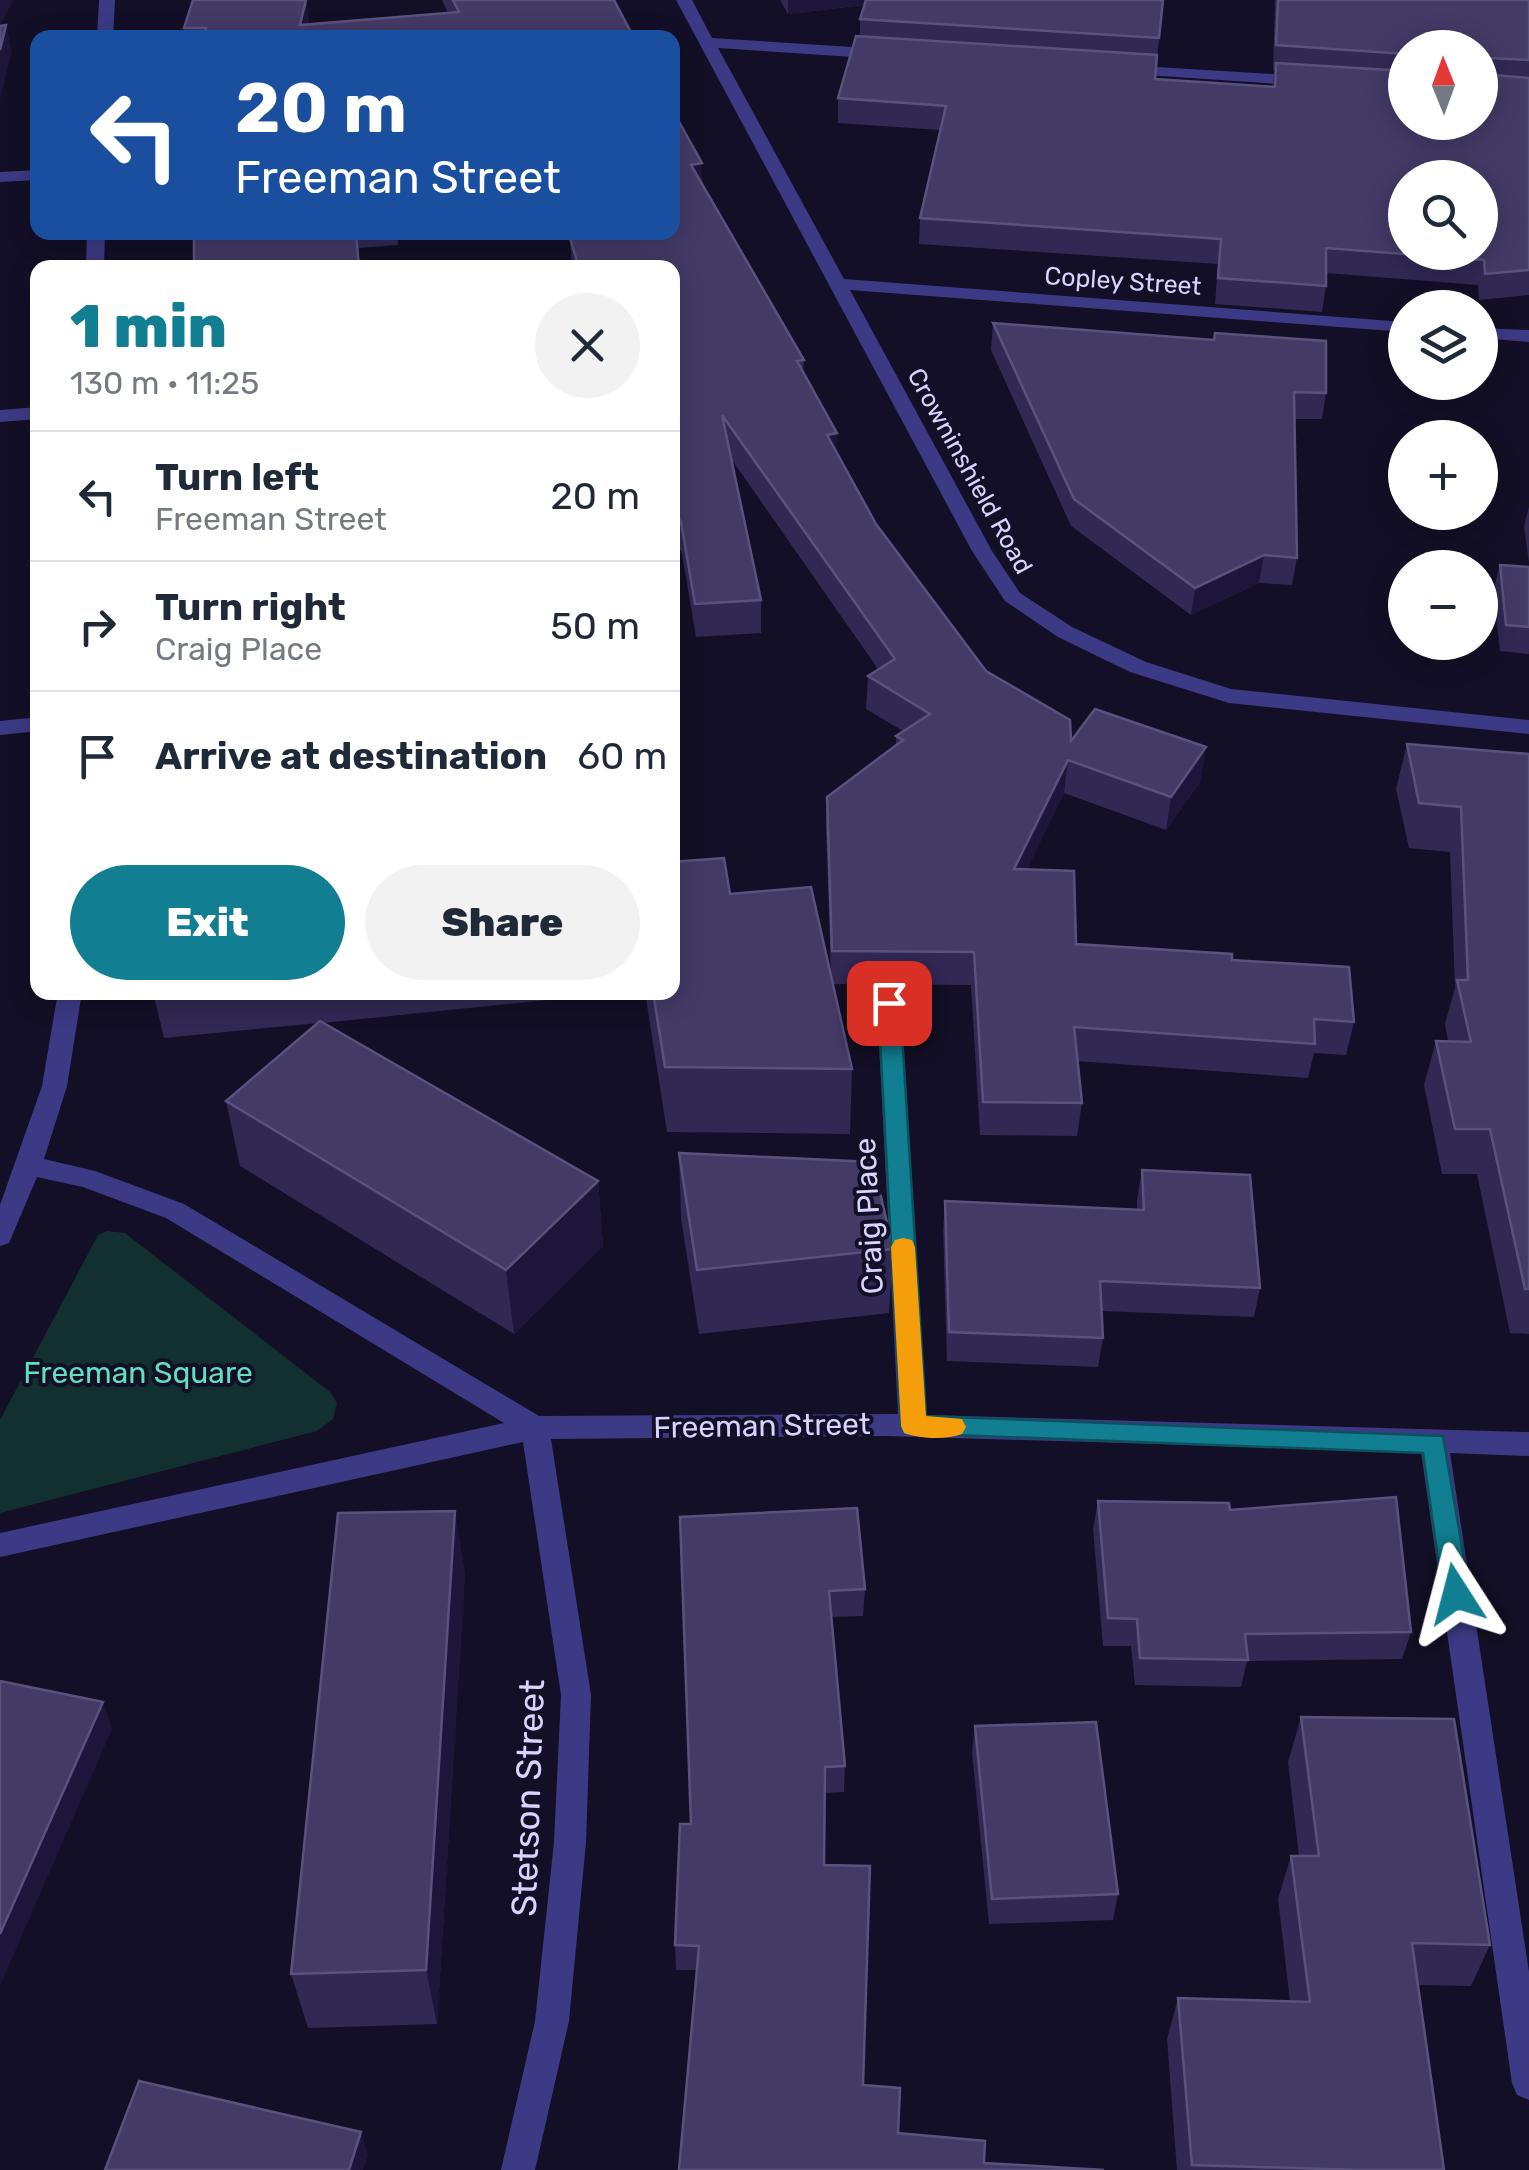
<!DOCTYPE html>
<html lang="en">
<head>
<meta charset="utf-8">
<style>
  body { margin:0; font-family:Rubik,sans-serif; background:#f2f2f3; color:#1f2937; height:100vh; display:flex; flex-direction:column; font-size:38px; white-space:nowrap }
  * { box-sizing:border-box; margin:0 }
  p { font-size:32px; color:#747a83 }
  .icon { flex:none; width:55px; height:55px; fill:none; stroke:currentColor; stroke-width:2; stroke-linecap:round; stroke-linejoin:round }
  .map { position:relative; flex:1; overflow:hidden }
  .panel { position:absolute; left:30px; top:260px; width:650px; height:740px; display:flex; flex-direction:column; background:#fff; border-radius:20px; box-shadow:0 5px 25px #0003 }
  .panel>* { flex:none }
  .top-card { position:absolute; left:30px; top:30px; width:650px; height:210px; border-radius:20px; box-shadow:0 5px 25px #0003; background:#1a4fa0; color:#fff; overflow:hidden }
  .needle { width:65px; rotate:359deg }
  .tools { position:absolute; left:1388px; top:30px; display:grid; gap:20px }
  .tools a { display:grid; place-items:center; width:110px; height:110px; border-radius:50%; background:#fff; box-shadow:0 5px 25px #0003; font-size:50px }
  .pin { position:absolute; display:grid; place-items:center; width:85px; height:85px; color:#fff; margin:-42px; border-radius:20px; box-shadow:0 5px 15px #0006 }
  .me { position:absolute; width:110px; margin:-55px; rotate:351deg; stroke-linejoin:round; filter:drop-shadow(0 0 8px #0008) }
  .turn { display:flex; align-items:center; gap:35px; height:210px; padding:0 40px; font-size:45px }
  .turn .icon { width:130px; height:130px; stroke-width:2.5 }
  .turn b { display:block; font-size:70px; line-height:85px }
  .round { display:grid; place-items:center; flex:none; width:105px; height:105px; border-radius:52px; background:#f2f2f3 }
  .head { display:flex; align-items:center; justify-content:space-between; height:170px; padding:0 40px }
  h1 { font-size:60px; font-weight:800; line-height:75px; color:#117e91 }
  .cta { display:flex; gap:20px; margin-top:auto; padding:20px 40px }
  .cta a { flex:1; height:115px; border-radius:60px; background:#117e91; color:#fff; font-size:40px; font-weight:800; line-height:115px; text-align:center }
  .cta a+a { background:#f2f2f3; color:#1f2937 }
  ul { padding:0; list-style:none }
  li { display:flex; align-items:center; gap:30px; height:130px; padding:0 40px; border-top:2px solid #e0e1e3 }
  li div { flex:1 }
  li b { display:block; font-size:38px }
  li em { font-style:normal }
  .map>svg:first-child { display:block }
</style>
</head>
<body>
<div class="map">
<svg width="1529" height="2170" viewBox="0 0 1529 2170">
  <rect width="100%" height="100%" fill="#130f26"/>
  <path fill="#12302f" d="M107,1231L125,1233L330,1392L337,1403L333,1419L317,1431L0,1513V1420L98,1235Z"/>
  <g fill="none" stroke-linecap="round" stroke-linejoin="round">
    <g fill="#3d3a85" fill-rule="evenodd">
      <path d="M99,0H115L113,38H97Z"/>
      <path d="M676,0H692L712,38L883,49L891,54L883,59L718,48L844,279L1405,322V332L850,290L992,551L1020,593L1072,627L1146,662L1231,689L1529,720V734L1229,703L1130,672L1058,637L1005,601L972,551Z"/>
      <path d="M1123,65L1307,76L1315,81L1307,86L1117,73L1115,70Z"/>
      <path d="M38,170V180L0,182V172Z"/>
      <path d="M87,232H105L104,268H86Z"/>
      <path d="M1480,328L1529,330V342L1480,338Z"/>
      <path d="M38,407V419L0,422V410Z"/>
      <path d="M38,717V731L0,735V721Z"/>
      <path d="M58,992H82L67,1086L44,1159L95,1171L184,1204L539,1416L898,1414L877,1003L889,994L901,1003L926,1415L1529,1432V1456L1450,1453L1529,1972V2100L1517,2095L1512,2083L1421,1452L888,1436L551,1439L591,1695L586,1842L569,2021L535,2170H501L535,2021L554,1842L561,1695L523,1442L0,1557V1533L504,1423L166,1218L83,1187L37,1177L9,1243L0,1246V1205L42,1086Z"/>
    </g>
  </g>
  <g fill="#312854" fill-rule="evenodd">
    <path d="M306,0L309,24L448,13L442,0H614L634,38H186L184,28Z"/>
    <path d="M780,0H1163L1155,79L1272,87L1275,70H1273L1275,0H1529V295L1479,300L1478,285L1326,273V286L1322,312L1215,304L1218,264L919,244L920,218L940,130L838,123V98L860,36V19L864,5L788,14ZM1405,48L1480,122H1405Z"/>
    <path d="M702,184L804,360L803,373L836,453L876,524L986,671L1071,741L1201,781L1166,830L1064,793L1027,869L1076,944L1232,960L1354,1022L1346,1055L1314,1053L1308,1078L1077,1061L1082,1103L1077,1136L980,1135L971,985L833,984L852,1069L850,1134L667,1132L645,992H672L730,894L831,974L826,830L827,797L896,746V736L903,731L866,709L868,676L878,669L732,460L761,600V633L696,637L682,554L672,531V268H572L570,238L672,232Z"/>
    <path d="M194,232H397L398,245L358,248L360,268H194Z"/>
    <path d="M993,323L1326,393L1322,419H1295L1297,558L1292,585L1259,583L1191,615L1071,526L991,350Z"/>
    <path d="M1529,507V563L1524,526Z"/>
    <path d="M1500,565L1529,567V654L1500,651L1493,591Z"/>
    <path d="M1407,744L1529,754V1334L1510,1333L1477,1174H1442L1424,1085L1436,1041H1448L1445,1024L1455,988L1450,852L1409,848L1396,789Z"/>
    <path d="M153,992H626L322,1023L598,1181L603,1246L514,1334L240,1166L226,1101L319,1023L164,1038Z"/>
    <path d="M679,1153L893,1249L889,1313L699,1334L681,1218Z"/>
    <path d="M1142,1170L1260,1288L1254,1317L1102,1311L1103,1338L1098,1367L947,1361L943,1230L945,1201L1137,1210V1200Z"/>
    <path d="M1098,1501L1230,1510L1411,1632L1402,1659L1247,1661L1241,1687L1135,1685L1131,1646H1103L1093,1529Z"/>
    <path d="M680,1517L865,1589L863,1616L831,1617L845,1766L844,1792L825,1793L679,2170L697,1970H676L675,1945L691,1824Z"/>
    <path d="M465,1572L437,2024L308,2028L291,1974Z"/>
    <path d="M1301,1717L1490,1945L1471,1986L1418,1985L1444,2170H1177L1167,2039L1178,1998L1290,2001L1278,1899L1291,1856H1299L1288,1762Z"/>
    <path d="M975,1726L1118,1894L1113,1920L989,1924L972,1752Z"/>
  </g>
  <g fill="#1d163a">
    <path d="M0,0H14L0,25Z"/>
    <path d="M306,0L310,28L300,25Z"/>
    <path d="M788,0H870V4L788,14Z"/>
    <path d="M6,25L12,51L0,99V50Z"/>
    <path d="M702,163V194L691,165Z"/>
    <path d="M837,433L836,466L827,435Z"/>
    <path d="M1264,555L1259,583L1191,615L1195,588Z"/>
    <path d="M1206,747L1201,781L1166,830L1171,797Z"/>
    <path d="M1068,760L1064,793L1011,902L1014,869Z"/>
    <path d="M598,1181L603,1246L514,1334L506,1270Z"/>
    <path d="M455,1511L465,1572L437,2024L426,1970Z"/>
    <path d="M103,1702L112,1729L0,1986V1934Z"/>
    <path d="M361,2132L368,2155L363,2170H349Z"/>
  </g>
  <g fill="#433a66" stroke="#5a527e" stroke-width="2.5" fill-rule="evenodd">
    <path d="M193,0H306L300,25L459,12L453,0H614L634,38H203L206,28H184Z"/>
    <path d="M866,0H1163L1159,38L860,19Z"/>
    <path d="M1278,0H1529V60L1485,58L1481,62L1482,74L1529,78V270L1485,274L1484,260L1326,248V286L1218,278L1221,239L920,218L946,106L838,98L856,36L1157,55L1155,79L1275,87L1276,63L1405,71V122H1480V48H1405V54L1276,45ZM1405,178H1480V252H1405Z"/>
    <path d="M6,25L0,50V26Z"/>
    <path d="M672,109L702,163L691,165L804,360L797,361L837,433L827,435L876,524L986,671L1070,720L1071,741L1095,709L1206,747L1171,797L1068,760L1014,869L1074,871L1076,944L1232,954V960L1349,967L1354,1022L1314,1019L1315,1044L1074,1027L1082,1103L983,1102L974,952L832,951L827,797L903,740L896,736L930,714L868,676L895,659L722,415L761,600L695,604L681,522L672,501V268H579L570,238L621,232H672Z"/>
    <path d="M194,232H356L359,268H194Z"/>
    <path d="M993,323L1214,340L1215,333L1326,341V393L1294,392L1297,558L1264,555L1195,588L1074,499Z"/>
    <path d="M1500,565L1529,567V627L1506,625Z"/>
    <path d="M1407,744L1529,754V1289H1525L1490,1129H1455L1436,1041L1471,1042L1457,980H1468L1461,807L1419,803Z"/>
    <path d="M724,858L730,894L811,887L852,1069L665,1067L653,992H672V862Z"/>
    <path d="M320,1021L598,1181L506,1270L226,1101Z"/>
    <path d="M679,1153L873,1162L893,1249L697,1270Z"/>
    <path d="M1142,1170L1250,1175L1260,1288L1100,1281L1103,1338L949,1332L945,1201L1144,1210Z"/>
    <path d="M1396,1497L1411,1632L1245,1634L1248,1660L1140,1658L1137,1619L1108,1618L1098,1501L1229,1503L1230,1510Z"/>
    <path d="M857,1508L865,1589L829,1591L845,1766L825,1767L824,1865L870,1866L863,2085L900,2088L898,2133L985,2141L984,2163L1104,2170H679L699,1946L675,1945L680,1824H691L680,1517Z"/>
    <path d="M455,1511L426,1970L291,1974L338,1513Z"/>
    <path d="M0,1681L103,1702L0,1934Z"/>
    <path d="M1301,1717L1454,1719L1490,1945L1412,1943L1444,2170H1360L1192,2165L1178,1998L1310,2002L1291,1856H1319Z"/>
    <path d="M1096,1722L1118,1894L992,1899L975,1726Z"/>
    <path d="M139,2081L361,2132L349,2170H105Z"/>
  </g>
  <path fill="#117e91" stroke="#0b525e" stroke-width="2.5" d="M889,995L900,1003L926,1416L1443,1436L1470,1594L1466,1602L1456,1605L1447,1602L1443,1594L1423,1453L904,1433L901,1426L878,1003Z"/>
  <path fill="#f59e0b" d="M903,1238L912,1240L915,1247L926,1416L962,1419L966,1427L962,1434C946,1440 921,1439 904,1433L901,1426L891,1247L895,1240Z"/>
  <g text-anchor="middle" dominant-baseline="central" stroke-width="8" stroke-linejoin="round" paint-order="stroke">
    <g font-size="25" fill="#d9d4ff" stroke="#130f26">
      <text transform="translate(1123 281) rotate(4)">Copley Street</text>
      <text transform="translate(970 471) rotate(61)">Crowninshield Road</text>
    </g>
    <g font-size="30" fill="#d9d4ff" stroke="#130f26">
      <text transform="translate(869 1216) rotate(-93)">Craig Place</text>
      <text transform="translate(762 1426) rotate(-1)">Freeman Street</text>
    </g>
    <g font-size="30" fill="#5fe0c0" stroke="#130f26">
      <text x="138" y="1373">Freeman Square</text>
    </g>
    <g font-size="35" fill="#d9d4ff" stroke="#130f26">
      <text transform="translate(528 1798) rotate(-88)">Stetson Street</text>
    </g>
  </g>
</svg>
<div class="tools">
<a><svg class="needle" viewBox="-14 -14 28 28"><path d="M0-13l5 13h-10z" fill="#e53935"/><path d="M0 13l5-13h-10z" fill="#747a83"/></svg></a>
<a><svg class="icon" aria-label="search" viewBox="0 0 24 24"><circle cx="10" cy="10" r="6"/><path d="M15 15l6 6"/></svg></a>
<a><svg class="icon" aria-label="layers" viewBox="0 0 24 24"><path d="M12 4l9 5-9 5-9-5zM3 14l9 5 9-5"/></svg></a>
<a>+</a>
<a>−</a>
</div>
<div class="pin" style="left:889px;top:1003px;background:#d93025"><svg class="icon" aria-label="arrive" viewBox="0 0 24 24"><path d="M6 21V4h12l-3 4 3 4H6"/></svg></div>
<svg class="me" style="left:1456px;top:1594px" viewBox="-20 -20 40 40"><path d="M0-17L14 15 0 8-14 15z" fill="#117e91" stroke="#fff" stroke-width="4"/></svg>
<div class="top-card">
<div class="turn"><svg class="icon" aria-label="left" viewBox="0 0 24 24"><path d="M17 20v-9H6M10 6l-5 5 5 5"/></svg><div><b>20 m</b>Freeman Street</div></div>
</div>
<section class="panel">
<div class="head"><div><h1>1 min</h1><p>130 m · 11:25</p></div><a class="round"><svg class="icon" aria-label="close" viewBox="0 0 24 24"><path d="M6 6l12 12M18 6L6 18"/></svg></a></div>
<ul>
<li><svg class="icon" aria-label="left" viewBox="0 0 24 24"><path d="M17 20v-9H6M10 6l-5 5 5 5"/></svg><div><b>Turn left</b><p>Freeman Street</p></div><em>20 m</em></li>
<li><svg class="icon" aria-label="right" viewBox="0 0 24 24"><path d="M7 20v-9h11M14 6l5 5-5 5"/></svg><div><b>Turn right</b><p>Craig Place</p></div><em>50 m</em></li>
<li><svg class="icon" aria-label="arrive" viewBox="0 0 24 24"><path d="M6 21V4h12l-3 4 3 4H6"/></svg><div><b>Arrive at destination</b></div><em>60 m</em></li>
</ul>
<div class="cta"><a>Exit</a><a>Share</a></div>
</section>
</div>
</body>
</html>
